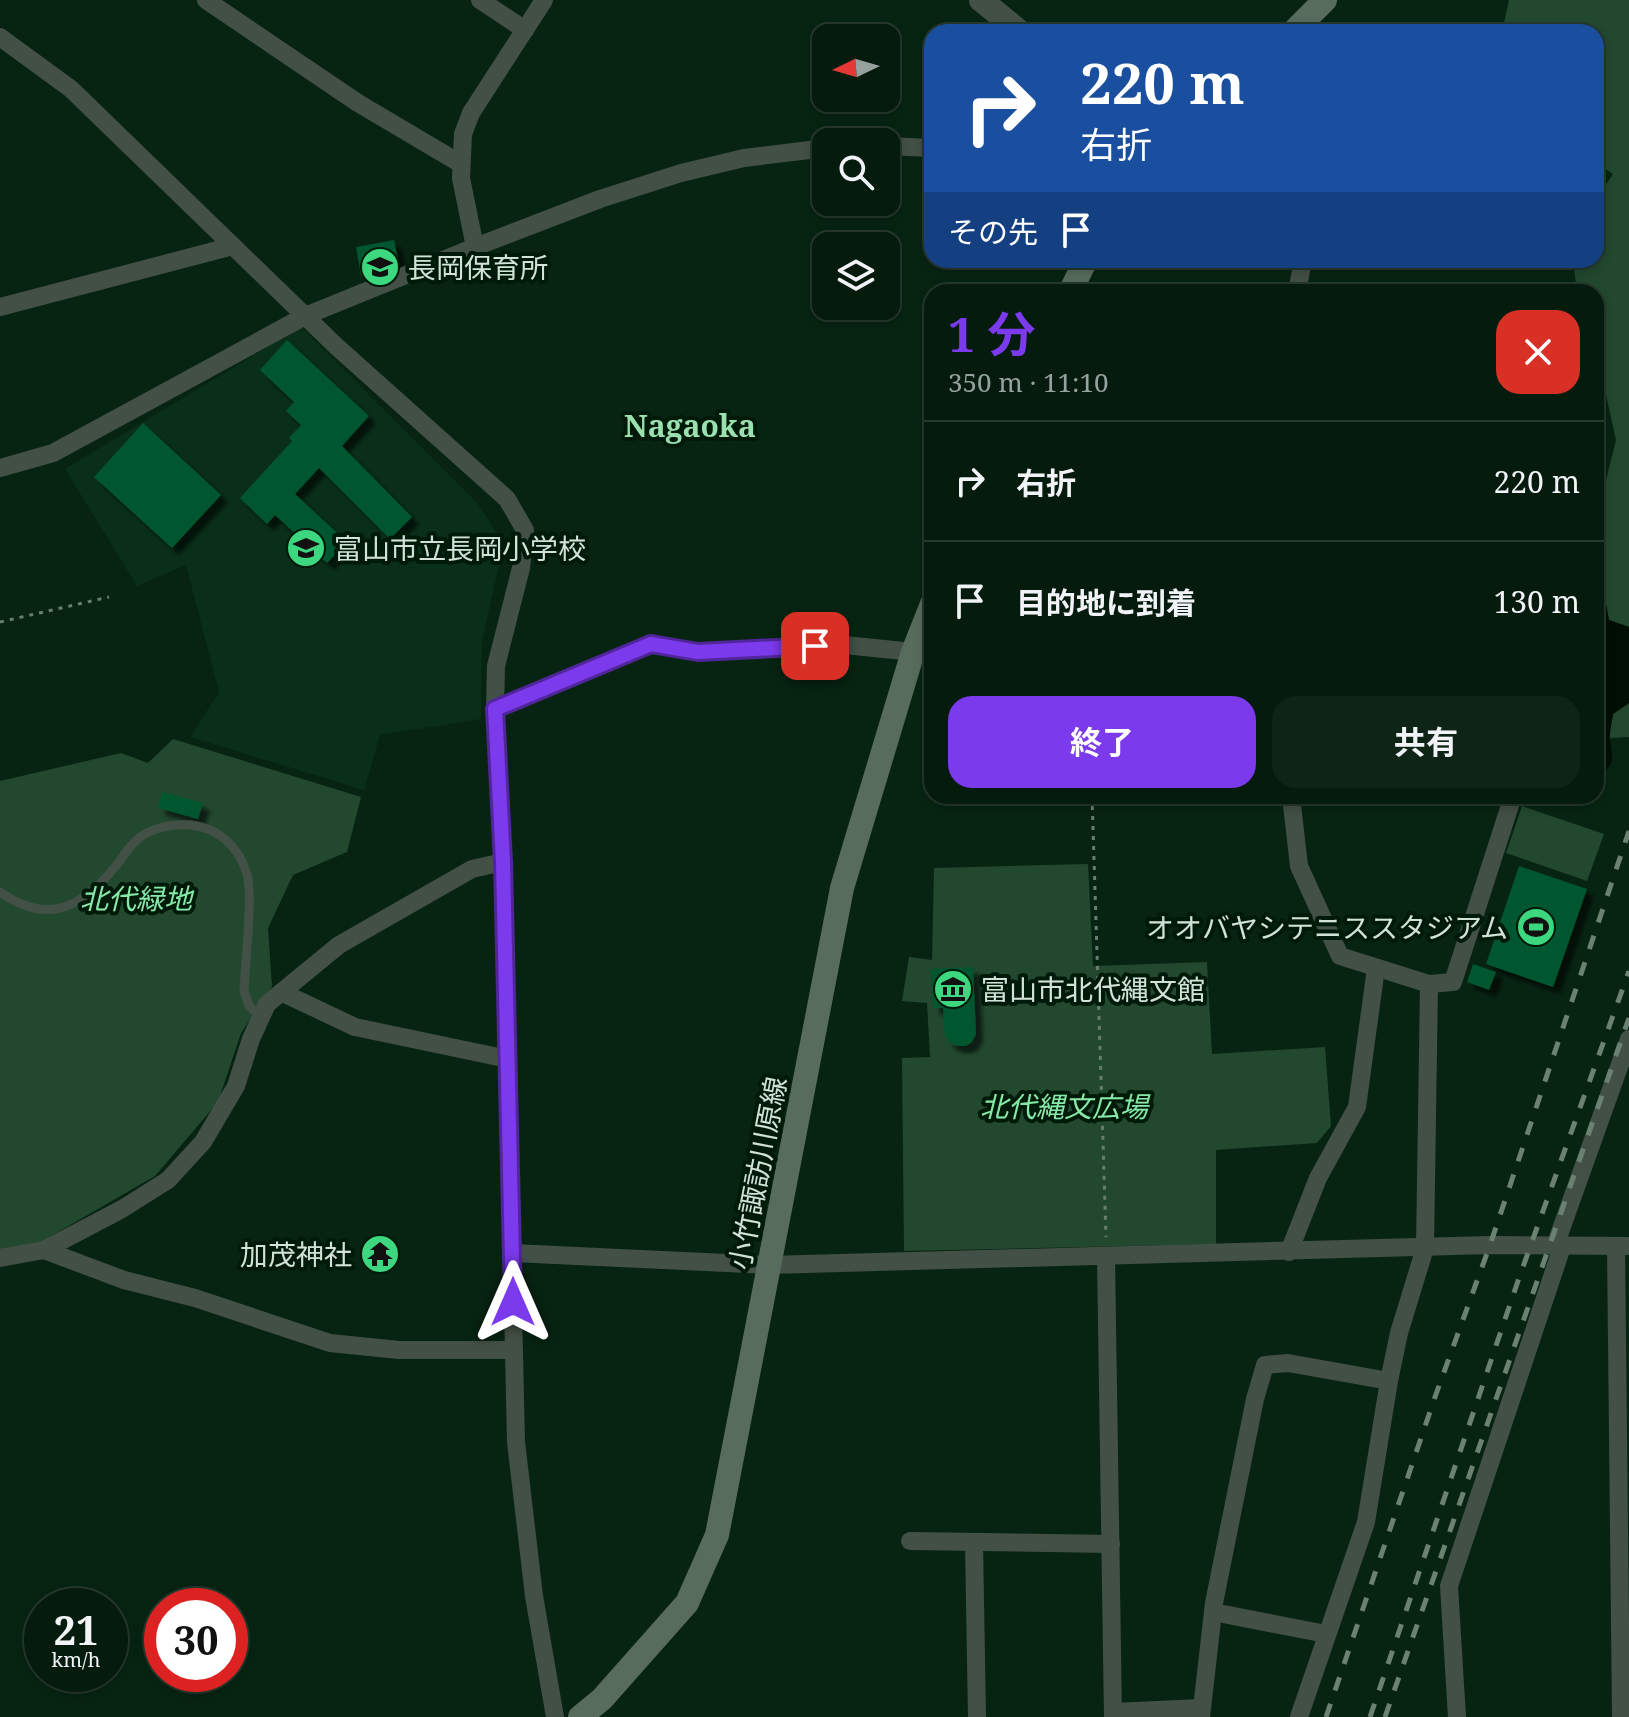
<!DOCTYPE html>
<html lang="ja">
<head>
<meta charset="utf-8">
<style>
  body { margin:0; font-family:"Noto Serif","Noto Sans JP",serif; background:#0e2417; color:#f1f3f6; height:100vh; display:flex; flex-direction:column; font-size:30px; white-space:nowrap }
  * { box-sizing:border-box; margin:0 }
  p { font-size:26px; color:#97a19e }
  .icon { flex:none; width:44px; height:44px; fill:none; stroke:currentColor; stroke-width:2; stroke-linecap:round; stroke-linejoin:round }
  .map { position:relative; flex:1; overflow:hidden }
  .details { position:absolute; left:924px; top:284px; width:680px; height:520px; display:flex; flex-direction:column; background:#051b0e; border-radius:24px; box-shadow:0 4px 12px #0003,0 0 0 2px #26392e }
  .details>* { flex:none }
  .banner { position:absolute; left:924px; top:24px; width:680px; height:244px; border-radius:24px; box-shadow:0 4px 12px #0003,0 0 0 2px #26392e; background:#1a4fa0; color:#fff; overflow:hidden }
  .needle { width:52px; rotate:265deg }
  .buttons { position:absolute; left:812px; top:24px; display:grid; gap:16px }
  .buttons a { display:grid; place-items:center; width:88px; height:88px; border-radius:16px; background:#051b0e; box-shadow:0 4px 12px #0003,0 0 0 2px #26392e; font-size:40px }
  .speed { position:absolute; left:24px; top:1588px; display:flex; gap:16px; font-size:40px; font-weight:700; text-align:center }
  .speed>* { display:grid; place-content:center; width:104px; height:104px; border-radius:50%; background:#051b0e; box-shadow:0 4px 12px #0003,0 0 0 2px #26392e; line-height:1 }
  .speed small { font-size:20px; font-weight:400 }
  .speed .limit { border:12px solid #d22; background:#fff; color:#111 }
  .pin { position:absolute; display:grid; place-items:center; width:68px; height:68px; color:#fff; margin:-34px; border-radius:16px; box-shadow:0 4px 12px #0006 }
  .me { position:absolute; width:88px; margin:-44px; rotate:0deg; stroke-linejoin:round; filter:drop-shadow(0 0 6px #0008) }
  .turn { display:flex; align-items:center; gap:28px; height:168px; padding:0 24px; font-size:36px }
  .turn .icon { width:104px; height:104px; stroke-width:2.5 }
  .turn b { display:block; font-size:56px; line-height:68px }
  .then { display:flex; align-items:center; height:76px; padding:0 24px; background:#0003; gap:16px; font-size:30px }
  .round { display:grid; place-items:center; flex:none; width:84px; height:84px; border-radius:24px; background:#0e2417 }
  .headline { display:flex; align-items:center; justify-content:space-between; height:136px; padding:0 24px }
  h1 { font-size:48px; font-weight:700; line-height:60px; color:#7c3aed }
  .primary-button { display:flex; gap:16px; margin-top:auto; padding:16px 24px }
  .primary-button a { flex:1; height:92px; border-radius:24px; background:#7c3aed; color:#fff; font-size:32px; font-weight:700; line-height:92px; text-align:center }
  .primary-button a+a { background:#0e2417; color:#f1f3f6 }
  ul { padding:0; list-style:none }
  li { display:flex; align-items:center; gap:24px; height:120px; padding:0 24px; border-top:2px solid #26392e }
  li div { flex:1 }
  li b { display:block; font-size:30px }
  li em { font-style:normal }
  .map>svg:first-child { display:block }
</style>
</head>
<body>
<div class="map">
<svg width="1629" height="1717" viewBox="0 0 1629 1717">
  <defs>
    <filter id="shadow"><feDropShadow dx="7" dy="7" stdDeviation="2" flood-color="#0009"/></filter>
  </defs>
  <rect width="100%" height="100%" fill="#072412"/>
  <path fill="#092f19" d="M301,327L478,504L498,535L500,561L482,641L481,719L380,735L364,790L190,737L219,692L186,565L137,586L65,469Z"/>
  <g fill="#22482f">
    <path d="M1509,0H1629V627L1609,620L1604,595H1596V503L1601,500L1616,440L1596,350V292H1577L1573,260H1596V199L1613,174L1596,163V32H1502Z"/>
    <path d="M1629,703V737L1609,738L1613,714Z"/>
    <path d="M173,739L361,797L347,852L293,875L268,928L272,987L241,1033L218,1102L155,1176L41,1242L0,1250V781L121,753L148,763Z"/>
    <path d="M1522,806L1604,834L1587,881L1506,853Z"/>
    <path d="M1088,864L1093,966L1207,962L1212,1054L1325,1047L1331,1126L1317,1143L1216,1150V1244L904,1251L902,1058L930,1057L927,1003L902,1001L909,957L932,960L934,868Z"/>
  </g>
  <path fill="#000e03" d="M1604,594L1609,620L1629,627V703L1613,714C1612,722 1609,732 1610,740C1613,763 1615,763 1596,779V595Z"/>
  <g fill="#04572d" filter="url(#shadow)">
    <path d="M394,240L399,265L382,272L361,276L356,247Z"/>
    <path d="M287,340L369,416L342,446L412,517L390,539L319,468L295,494L347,542L327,563L275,515L267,524L240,498L292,441L289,438L301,425L286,411L294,402L260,370Z"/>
    <path d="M143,423L221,495L172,548L94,477Z"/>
    <path d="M162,792L203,803L198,819L158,808Z"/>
    <path d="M1519,866L1587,889L1553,987L1486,964Z"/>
    <path d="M1473,964L1496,972L1489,990L1467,982Z"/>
    <path d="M973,967L976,1034L972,1042L966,1046H957L950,1043L945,1036L943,1008H933L931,969Z"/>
  </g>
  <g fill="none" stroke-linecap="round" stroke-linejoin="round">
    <g stroke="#687f70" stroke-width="3" stroke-dasharray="4 6" stroke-linecap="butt">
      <path d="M0,622L109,597"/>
      <path d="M1092,796L1106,1237"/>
    </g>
    <path stroke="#435046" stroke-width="9" d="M0,892C48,926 82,907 115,867C123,858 129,845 139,838C154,827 172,824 191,825C219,828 239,847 247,874C253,897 245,964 244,991L249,1006L261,1017"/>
    <g stroke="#435046" stroke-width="18">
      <path d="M206,0L358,103L461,164"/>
      <path d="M480,0L525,30"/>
      <path d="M0,37L71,89L336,346L507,499L525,530L521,568L496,666L495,709L503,862L516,1442L534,1596L555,1717"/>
      <path d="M886,146L932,148"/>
      <path d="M475,247L461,178L463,134L471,113L544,0"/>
      <path d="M1297,292L1303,260"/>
      <path d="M0,307L233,246"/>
      <path d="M0,468L53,453L305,316L475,247L600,199L681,173L744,158L826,148"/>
      <path d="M495,709L651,644L698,652L845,645L913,652"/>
      <path d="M1291,796L1299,866L1340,956L1429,984L1453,982L1513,796"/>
      <path d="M283,993L355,1027L508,1059"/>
      <path d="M1555,1246L1629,1039"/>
      <path d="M1616,1246L1621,1717"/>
      <path d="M44,1250L122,1209L168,1180L203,1142L236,1086L251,1039L267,1004L339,945L472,869L503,862"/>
      <path d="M1289,1252L1318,1178L1357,1107L1376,968"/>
      <path d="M513,1253L769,1265L1490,1245L1629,1246"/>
      <path d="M1106,1257L1113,1717"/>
      <path d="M0,1258L44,1250L124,1280L195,1298L330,1343L399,1350H513"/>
      <path d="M910,1541L1111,1544"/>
      <path d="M974,1543L977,1717"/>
      <path d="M1213,1612L1326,1634"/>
      <path d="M1113,1712L1201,1708"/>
      <path d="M1201,1717L1214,1603L1255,1399L1265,1365L1288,1363L1389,1381"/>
      <path d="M1299,1717L1366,1522L1389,1381L1399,1333L1425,1248L1429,984"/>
      <path d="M1457,1717L1449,1586L1562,1247"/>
    </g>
    <path stroke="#435046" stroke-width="24" d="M981,0L1020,32"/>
    <g stroke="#586c5d" stroke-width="24">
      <path d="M1293,32L1325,0"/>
      <path d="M1070,292L1086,260"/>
      <path d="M580,1717L602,1699L687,1603L717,1535L842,888L913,652L932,604"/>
    </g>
    <g stroke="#6b8172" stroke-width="5" stroke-dasharray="14 14" stroke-linecap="butt">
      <path d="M1326,1717L1435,1397L1490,1245L1629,831"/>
      <path d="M1370,1717L1519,1278L1629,971"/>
      <path d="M1385,1717L1629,1018"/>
    </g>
  </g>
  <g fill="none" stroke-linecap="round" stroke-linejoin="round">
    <defs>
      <path id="route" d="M513,1302L503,862L495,709L651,644L698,652L815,646"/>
    </defs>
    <use href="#route" stroke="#51269a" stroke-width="20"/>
    <use href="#route" stroke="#7c3aed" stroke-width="14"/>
  </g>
  <defs>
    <symbol id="school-disc" viewBox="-11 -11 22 22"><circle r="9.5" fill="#3cd77e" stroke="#001a09"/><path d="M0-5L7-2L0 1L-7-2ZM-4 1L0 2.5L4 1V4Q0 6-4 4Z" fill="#111"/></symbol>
    <symbol id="stadium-disc" viewBox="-11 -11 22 22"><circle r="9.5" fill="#3cd77e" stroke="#001a09"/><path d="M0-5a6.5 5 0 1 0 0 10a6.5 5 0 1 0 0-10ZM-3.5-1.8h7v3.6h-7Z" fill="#111"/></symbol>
    <symbol id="museum-disc" viewBox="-11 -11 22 22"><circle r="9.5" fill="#3cd77e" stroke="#001a09"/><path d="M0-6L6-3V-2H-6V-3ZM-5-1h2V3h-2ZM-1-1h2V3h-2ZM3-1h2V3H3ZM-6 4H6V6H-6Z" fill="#111"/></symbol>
    <symbol id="temple-disc" viewBox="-11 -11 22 22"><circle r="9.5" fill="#3cd77e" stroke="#001a09"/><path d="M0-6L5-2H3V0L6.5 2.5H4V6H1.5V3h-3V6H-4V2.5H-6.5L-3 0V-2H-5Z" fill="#111"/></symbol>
  </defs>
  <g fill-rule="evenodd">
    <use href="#school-disc" x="358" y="245" width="44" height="44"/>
    <use href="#school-disc" x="284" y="526" width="44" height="44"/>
    <use href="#stadium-disc" x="1514" y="905" width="44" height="44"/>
    <use href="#museum-disc" x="931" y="967" width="44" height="44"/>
    <use href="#temple-disc" x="358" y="1232" width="44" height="44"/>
  </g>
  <g text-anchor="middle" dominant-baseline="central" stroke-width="8" stroke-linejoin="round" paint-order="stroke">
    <g font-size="28" fill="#d2e2d6" stroke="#001a09" text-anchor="start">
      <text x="408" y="267">長岡保育所</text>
      <text x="334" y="548">富山市立長岡小学校</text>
      <text x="1508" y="927" text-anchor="end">オオバヤシテニススタジアム</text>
      <text x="981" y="989">富山市北代縄文館</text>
      <text x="352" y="1254" text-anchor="end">加茂神社</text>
    </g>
    <g font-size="28" font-style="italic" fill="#87e9a7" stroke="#001a09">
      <text x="136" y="898">北代緑地</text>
      <text x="1064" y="1106">北代縄文広場</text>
    </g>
    <g font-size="28" fill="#d2e2d6" stroke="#001a09">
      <text transform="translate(757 1173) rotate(-79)">小竹諏訪川原線</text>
    </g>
    <g font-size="30" font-weight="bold" fill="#9ae1af" stroke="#001a09">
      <text x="690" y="425">Nagaoka</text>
    </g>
  </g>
</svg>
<div class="buttons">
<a><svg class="needle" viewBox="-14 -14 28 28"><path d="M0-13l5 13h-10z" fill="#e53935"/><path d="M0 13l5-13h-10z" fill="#97a19e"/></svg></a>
<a><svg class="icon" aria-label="search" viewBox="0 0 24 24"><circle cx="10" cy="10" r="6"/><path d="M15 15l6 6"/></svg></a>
<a><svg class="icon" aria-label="layers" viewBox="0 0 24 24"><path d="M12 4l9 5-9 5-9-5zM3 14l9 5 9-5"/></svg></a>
</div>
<div class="speed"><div>21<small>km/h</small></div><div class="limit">30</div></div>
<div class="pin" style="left:815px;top:646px;background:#d93025"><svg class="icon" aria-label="arrive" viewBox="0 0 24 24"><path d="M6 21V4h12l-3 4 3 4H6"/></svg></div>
<svg class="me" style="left:513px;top:1302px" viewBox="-20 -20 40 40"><path d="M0-17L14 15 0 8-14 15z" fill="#7c3aed" stroke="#fff" stroke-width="4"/></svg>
<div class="banner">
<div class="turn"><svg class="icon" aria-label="right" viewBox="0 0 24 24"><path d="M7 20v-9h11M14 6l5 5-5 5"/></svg><div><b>220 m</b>右折</div></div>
<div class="then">その先<svg class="icon" aria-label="arrive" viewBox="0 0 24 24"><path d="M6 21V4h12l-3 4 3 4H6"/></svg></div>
</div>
<section class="details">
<div class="headline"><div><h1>1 分</h1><p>350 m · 11:10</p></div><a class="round" style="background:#d93025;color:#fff"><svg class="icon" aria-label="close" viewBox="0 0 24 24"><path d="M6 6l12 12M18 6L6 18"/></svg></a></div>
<ul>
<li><svg class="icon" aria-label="right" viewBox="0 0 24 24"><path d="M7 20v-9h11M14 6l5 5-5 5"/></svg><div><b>右折</b></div><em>220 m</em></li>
<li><svg class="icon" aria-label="arrive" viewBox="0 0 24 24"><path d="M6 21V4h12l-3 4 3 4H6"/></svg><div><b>目的地に到着</b></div><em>130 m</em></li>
</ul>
<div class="primary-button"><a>終了</a><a>共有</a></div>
</section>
</div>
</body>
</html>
